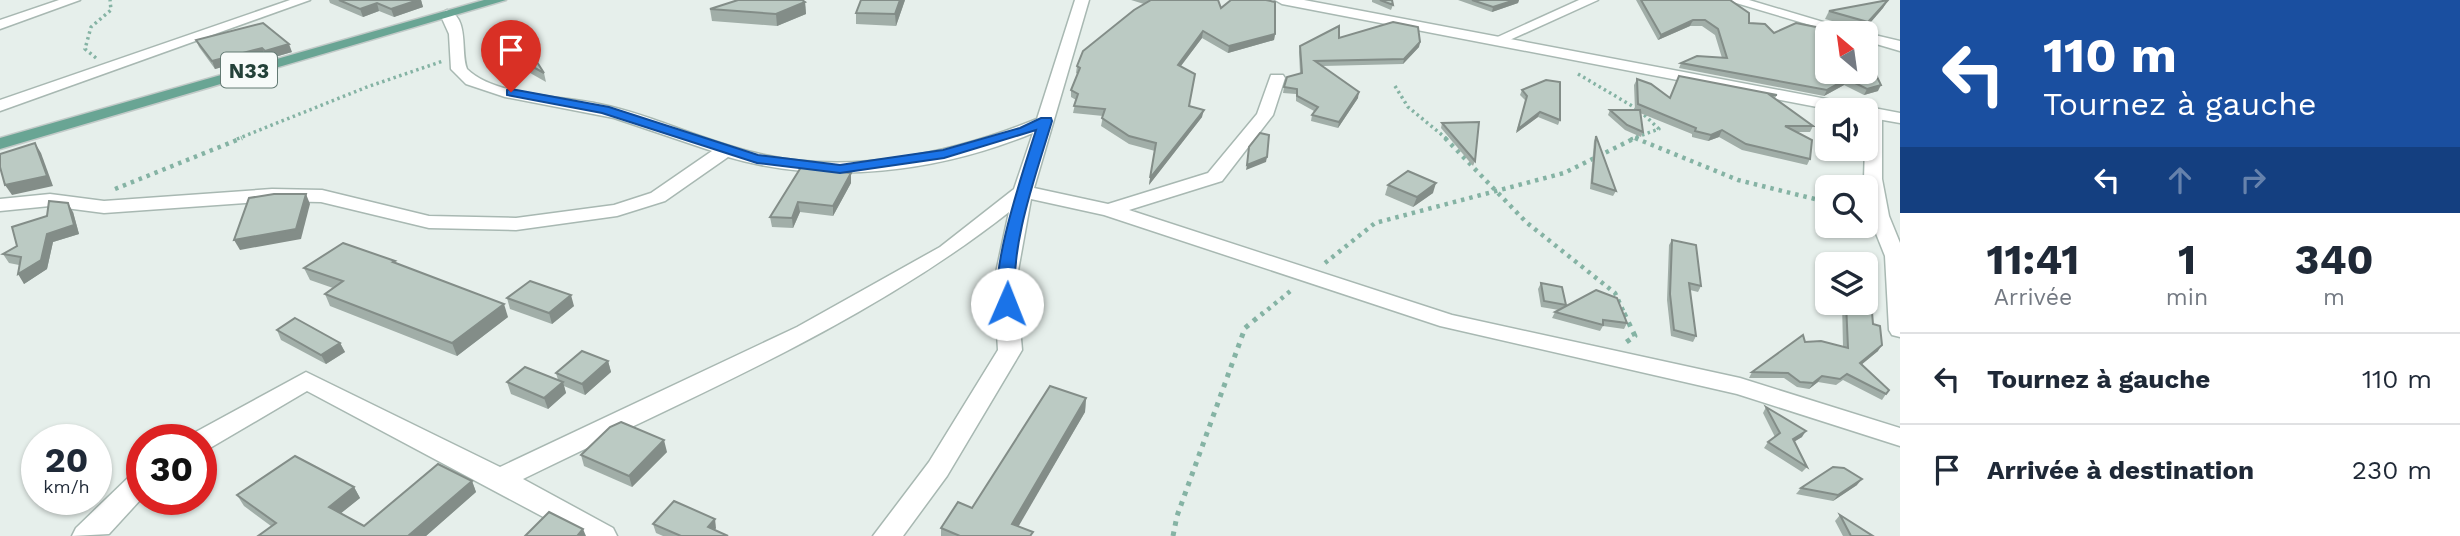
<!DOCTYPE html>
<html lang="fr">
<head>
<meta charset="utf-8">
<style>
  body { margin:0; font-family:"Work Sans",sans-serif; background:#f2f2f3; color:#1f2937; height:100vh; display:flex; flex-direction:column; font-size:26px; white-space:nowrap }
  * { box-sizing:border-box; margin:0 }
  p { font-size:23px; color:#747a83 }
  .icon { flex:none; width:38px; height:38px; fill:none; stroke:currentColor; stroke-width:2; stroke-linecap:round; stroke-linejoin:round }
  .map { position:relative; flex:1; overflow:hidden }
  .panel { display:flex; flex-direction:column; background:#fff; width:560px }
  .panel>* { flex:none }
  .top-card { background:#1a4fa0; color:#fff; overflow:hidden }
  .needle { width:46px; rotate:331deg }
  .fabs { position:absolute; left:1815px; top:21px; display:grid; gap:14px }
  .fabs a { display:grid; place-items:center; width:63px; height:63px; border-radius:10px; background:#fff; box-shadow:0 2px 5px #0004; font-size:35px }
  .speed { position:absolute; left:21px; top:424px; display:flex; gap:14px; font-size:35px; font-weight:700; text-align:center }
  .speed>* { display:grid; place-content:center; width:91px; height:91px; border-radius:50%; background:#fff; box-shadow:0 2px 5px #0004; line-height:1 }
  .speed small { font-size:18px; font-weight:400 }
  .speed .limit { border:10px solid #d22; background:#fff; color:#111 }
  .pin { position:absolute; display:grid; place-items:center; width:60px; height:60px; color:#fff; margin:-72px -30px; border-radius:50% 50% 50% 0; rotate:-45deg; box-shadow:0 0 7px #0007 }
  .pin .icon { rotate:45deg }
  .me { position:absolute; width:77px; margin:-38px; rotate:1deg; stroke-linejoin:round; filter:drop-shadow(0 0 5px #0008) }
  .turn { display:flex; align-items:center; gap:24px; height:147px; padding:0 28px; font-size:32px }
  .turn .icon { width:91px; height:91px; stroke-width:2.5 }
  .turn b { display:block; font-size:49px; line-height:60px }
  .lanes { display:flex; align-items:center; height:66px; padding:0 28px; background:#0003; justify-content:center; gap:35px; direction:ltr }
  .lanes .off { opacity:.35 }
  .eta { display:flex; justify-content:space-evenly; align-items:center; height:119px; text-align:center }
  .eta b { font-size:42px; font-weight:700; line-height:49px }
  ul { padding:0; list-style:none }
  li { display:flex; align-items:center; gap:21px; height:91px; padding:0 28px; border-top:2px solid #e0e1e3 }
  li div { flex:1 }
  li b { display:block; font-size:26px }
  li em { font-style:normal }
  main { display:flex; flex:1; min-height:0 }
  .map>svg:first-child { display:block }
</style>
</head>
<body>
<main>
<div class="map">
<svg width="1900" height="536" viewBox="0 0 1900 536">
  <rect width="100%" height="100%" fill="#e6efeb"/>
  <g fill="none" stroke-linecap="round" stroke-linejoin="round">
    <defs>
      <g id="minor">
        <path d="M59,0H80L0,29V20Z"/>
        <path d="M290,0H310L0,111V100Z"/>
        <path d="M1075,0H1089L1034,188L1108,204L1208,173L1257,114L1271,75H1283L1285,78L1273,115L1222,181L1129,210L1452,315L1740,378L1900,428V446L1737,394L1440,326L1104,215L1031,199L1016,282L1022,350L947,476L903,536H873L929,462L998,350L994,282L1009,212C864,326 688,398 523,479L613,528L617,536H579L307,391L210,448L201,450V439H189L192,434L306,372L500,467L797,327L940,247L1014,189L1033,133C938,172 827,186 728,157L665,201L617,216L516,230L429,228L321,202L272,201L104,213L50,206L0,211V199L50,194L104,201L272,189L322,190L429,216L516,218L614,205L651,193L712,151L614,118L505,97L466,84L451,69L449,34L440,14L447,10C470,18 460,51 467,69C494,96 562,96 599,104C653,115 703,141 756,153C849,176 950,154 1037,119Z"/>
        <path d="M1579,0H1598L1503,43H1493L1491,40Z"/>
        <path d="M1874,108L1882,113V179L1889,216L1900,243V337L1892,335L1889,330L1885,256L1869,216L1864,179L1866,113Z"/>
        <path d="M142,470V498L109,534L72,536L76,528L133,473Z"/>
      </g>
      <g id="tertiary">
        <path d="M1275,0H1304L1900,113V123L1866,117V110H1833L1282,4Z"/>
        <path d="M1726,0H1749L1860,33H1837Z"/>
        <path d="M1863,33H1866L1900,41V51L1866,41Z"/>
      </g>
      <path id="primary" d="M484,0H506L0,149V138Z"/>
    </defs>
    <use href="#minor" stroke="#a8b8b2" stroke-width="3"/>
    <use href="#tertiary" stroke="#a8b8b2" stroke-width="3"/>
    <use href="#primary" stroke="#c2cac8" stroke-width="3"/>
    <g stroke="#85b3a4" stroke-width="3.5" stroke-dasharray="2.5 3.5" stroke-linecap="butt">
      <path d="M96,58L85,49L91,27L111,10L110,0"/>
      <path d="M1578,74L1639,110L1659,129L1631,139"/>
      <path d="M1395,86L1408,107L1447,139"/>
      <path d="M1635,138L1639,139"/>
      <path d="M237,139L367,87L443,61"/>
    </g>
    <g stroke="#85b3a4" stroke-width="4.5" stroke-dasharray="3.5 5" stroke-linecap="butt">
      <path d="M1445,138L1526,222L1615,293L1625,315"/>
      <path d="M1635,138L1738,180L1827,202"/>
      <path d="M115,189L242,138"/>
      <path d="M1325,263L1375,223L1564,173L1635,138"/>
      <path d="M1261,315L1293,289"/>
    </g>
    <g stroke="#85b3a4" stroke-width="5" stroke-dasharray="4.5 6" stroke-linecap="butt">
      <path d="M1624,313L1635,336L1625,343"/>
      <path d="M1173,536L1177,516L1245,328L1263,313"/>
    </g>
    <use href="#minor" fill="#fff" fill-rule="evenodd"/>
    <use href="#tertiary" fill="#fff" fill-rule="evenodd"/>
    <use href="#primary" fill="#69a594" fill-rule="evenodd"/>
  </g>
  <g fill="#a1aea8">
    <path d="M329,0H421L423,7L394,17L379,11L363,17L330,3Z"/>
    <path d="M905,0L896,26L856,24V13Z"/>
    <path d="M1131,0H1218L1221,8L1275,34L1274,40L1228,53L1202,38L1181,66L1189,106L1202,117L1149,185L1155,151L1129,144L1101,126L1103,116L1073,113L1076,100L1071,97V90L1078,74L1076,73L1077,66L1144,4Z"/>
    <path d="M1372,0H1392L1393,5L1391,10L1372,2Z"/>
    <path d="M1458,0H1519L1518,3L1492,12Z"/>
    <path d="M1636,0H1730L1749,23L1774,33L1878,91L1864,95L1844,85L1824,96L1679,68L1681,63L1722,58L1715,35L1702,26H1690L1658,40Z"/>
    <path d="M1888,0L1883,8L1864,30L1825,19L1829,11Z"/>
    <path d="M805,2L806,14L777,26L712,21L710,9Z"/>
    <path d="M196,40L292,52L268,59L265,55L215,69L199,47Z"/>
    <path d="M486,41L544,73L546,82L488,49Z"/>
    <path d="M1420,42L1419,47L1403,64L1323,66L1358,98L1338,128L1311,121L1312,115L1314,111L1296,101V94L1283,93L1284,87L1300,73L1299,52L1300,46Z"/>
    <path d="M1637,79L1669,98L1777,95L1775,98L1813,126L1810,132H1797L1810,159L1807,165L1742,150L1719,137L1708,141L1692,137V134L1640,113L1643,132L1641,137L1625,130L1608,115L1610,110H1635L1634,85Z"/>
    <path d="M1522,90L1560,120L1558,125L1538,117L1516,133L1526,101L1520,95Z"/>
    <path d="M1442,123L1475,161L1473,166L1441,128Z"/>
    <path d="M1596,136L1616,191L1613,196L1590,189L1594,141Z"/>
    <path d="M813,169L851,173V183L833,216L800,212L793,228L772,227L770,217Z"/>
    <path d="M1388,185L1433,193L1413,207L1385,195Z"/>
    <path d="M73,212L79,234L53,242L47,269L24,284L19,265L9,263L3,254Z"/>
    <path d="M1672,240L1701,286L1698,292L1690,290L1696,336L1693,342L1671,336L1667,300L1669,245Z"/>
    <path d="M396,263L508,317L457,356L330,306L325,294L333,288L310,280L304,268Z"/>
    <path d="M1541,283L1566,305L1627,323L1624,329L1603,326L1600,331L1552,318L1555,312L1559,310L1541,307L1538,289Z"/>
    <path d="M507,298L574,306L552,324L510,309Z"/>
    <path d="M1842,303H1866L1873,324L1878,351L1861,365L1886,394L1882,400L1843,380L1836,385L1818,382L1809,389L1797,387L1784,378H1749L1752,372L1805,342L1843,347Z"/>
    <path d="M277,330L340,343L345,352L326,364L281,340Z"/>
    <path d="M608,361L611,372L585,395L564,386L566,393L548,409L511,394L507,382L558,380L556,373Z"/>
    <path d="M1086,398L1085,412L1018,526L1032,536H941V528L972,508Z"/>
    <path d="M1766,407L1802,437L1794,441L1807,467L1802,472L1764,448L1768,442L1775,437L1763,413Z"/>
    <path d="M667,452L632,487L584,466L581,455Z"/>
    <path d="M472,481L476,492L426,536H258L271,526L244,506L237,495L354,487L360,498L341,513L364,526Z"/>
    <path d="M1857,485L1833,501L1796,494L1801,488Z"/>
    <path d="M1840,515L1873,536H1843L1835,521Z"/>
    <path d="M653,524L716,528L715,530L728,536H663L656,533Z"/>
  </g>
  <g fill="#838d88">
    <path d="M418,0H421L423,7L394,17L391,9Z"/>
    <path d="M900,0H905L896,26L895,14Z"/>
    <path d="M1515,0H1519L1518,3L1492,12L1493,7Z"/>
    <path d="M1888,0L1883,8L1864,30L1868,22Z"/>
    <path d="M805,2L806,14L777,26L776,14Z"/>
    <path d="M377,3L379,11L363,17L360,9Z"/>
    <path d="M1693,20L1690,26L1658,40L1661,35Z"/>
    <path d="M1203,31L1202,38L1177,71L1178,65Z"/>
    <path d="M1275,34L1274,40L1228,53L1229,46Z"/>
    <path d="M1420,42L1419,47L1403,64L1404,59Z"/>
    <path d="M289,44L292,52L268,59L265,51Z"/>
    <path d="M262,48L265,55L215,69L212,61Z"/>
    <path d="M1847,79L1844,85L1824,96L1827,90Z"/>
    <path d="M1881,85L1878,91L1864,95L1867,89Z"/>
    <path d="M1359,92L1358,98L1338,128L1339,122Z"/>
    <path d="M1204,110L1202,117L1149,185L1150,178Z"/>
    <path d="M1540,112L1538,117L1516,133L1518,129Z"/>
    <path d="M1722,130L1719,137L1708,141L1711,135Z"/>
    <path d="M35,143L41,153L53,186L12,195L5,185Z"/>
    <path d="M1267,157L1266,162L1246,170L1247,165Z"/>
    <path d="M851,173V183L833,216V206Z"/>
    <path d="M1436,183L1433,193L1413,207L1417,197Z"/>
    <path d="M306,194L310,204L301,239L240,250L234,240Z"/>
    <path d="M798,202L800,212L793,228L792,218Z"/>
    <path d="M68,203L73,212L79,234L53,242L47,269L24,284L18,274Z"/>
    <path d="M571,295L574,306L552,324L549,313Z"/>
    <path d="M504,304L508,317L457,356L452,343Z"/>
    <path d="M340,343L345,352L326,364L321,355Z"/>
    <path d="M1882,345L1878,351L1856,369L1860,363Z"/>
    <path d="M608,361L611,372L585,395L582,384Z"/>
    <path d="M1822,376L1818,382L1809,389L1813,383Z"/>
    <path d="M563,382L566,393L548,409L544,398Z"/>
    <path d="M1086,398L1085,412L1013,536L1012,524Z"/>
    <path d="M1806,431L1802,437L1789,445L1793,439Z"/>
    <path d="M664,440L667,452L632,487L629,476Z"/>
    <path d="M1862,479L1857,485L1833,501L1838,495Z"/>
    <path d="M472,481L476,492L426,536H408Z"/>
    <path d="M354,487L360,498L335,518L329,507Z"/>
    <path d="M715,519L716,528L710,536L708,527Z"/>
    <path d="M583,529L586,536H578V535Z"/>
  </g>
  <g fill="#bbcac3" stroke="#838d88" stroke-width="2">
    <path d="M339,0H418L391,9L377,3L360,9Z"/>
    <path d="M738,0H802L805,2L776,14L710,9Z"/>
    <path d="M861,0H900L895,14L856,13Z"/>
    <path d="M1151,0H1218L1221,8L1231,0H1266L1275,2V34L1229,46L1203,31L1178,65L1195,74L1189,106L1204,110L1150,178L1156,143L1129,136L1102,118L1105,109L1074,106L1078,94L1071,90L1080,68L1077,66L1083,51L1134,10Z"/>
    <path d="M1380,0H1392L1393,5Z"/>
    <path d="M1472,0H1515L1493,7Z"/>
    <path d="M1641,0H1730L1749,13V23L1765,24L1774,33L1796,23L1816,27L1827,34V72H1866V57L1868,58L1881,85L1867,89L1847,79L1827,90L1681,63L1697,56L1727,58L1718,29L1705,20H1693L1661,35Z"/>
    <path d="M1888,0L1868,22L1829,11Z"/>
    <path d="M1393,22L1418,27L1420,42L1404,59L1315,61L1359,92L1339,122L1312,115L1318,107L1297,96V89L1284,87L1287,77L1302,73L1300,46L1339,26V38Z"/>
    <path d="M263,23L289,44L265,51L262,48L212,61L196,40Z"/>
    <path d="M519,34L544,73L486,41Z"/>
    <path d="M1679,76L1777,95H1770L1813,126H1785L1812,140L1810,159L1746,144L1722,130L1711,135L1695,131L1696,128L1638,104L1637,79L1651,84L1670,98Z"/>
    <path d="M1546,80L1560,82V120L1540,112L1518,129L1527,96L1522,90Z"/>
    <path d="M1610,110H1640L1643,132L1627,125Z"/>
    <path d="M1479,122L1475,161L1442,123Z"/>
    <path d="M1260,133L1269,135L1267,157L1247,165L1249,147Z"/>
    <path d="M1596,136L1616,191L1592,183Z"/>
    <path d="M35,143L47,176L5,185L0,167V154Z"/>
    <path d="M803,164H812L813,169L851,173L833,206L798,202L792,218L770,217Z"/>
    <path d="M1408,171L1436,183L1417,197L1388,185Z"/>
    <path d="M274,194H306L296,229L234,240L249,198Z"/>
    <path d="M49,201L68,203L74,225L47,234L41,260L18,274L21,257L3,254L17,246L12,227L47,216Z"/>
    <path d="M1672,240L1696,245L1701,286L1689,283L1696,336L1674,330L1670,294Z"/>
    <path d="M343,243L395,261L393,262L504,304L452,343L325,294L343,281L304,268Z"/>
    <path d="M530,281L571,295L549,313L507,298Z"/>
    <path d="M1541,283L1562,287L1566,305L1544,301Z"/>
    <path d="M1866,287L1870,288L1873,324L1880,326L1882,345L1860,363L1889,390L1886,394L1847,374L1840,379L1822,376L1813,383L1800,382L1788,373L1752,372L1803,335L1805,342L1821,341L1848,348L1846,303H1866Z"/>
    <path d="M1596,290L1617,298L1627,323L1603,320V325L1555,312Z"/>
    <path d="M295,318L340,343L321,355L277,330Z"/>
    <path d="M582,351L608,361L582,384L556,373Z"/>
    <path d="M525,367L563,382L544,398L507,382Z"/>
    <path d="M1050,386L1086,398L1012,524L1033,532L1030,536H960L941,528L958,502L972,508Z"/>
    <path d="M1766,407L1806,431L1793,439L1807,467L1768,442L1780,433Z"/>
    <path d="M621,422L664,440L629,476L581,455L610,427Z"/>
    <path d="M295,456L354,487L329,507L364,526L438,464L472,481L408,536H258L276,523L237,495Z"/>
    <path d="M1833,467L1844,468L1862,479L1838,495L1801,488Z"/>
    <path d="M674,501L715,519L708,527L728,536H681L653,524Z"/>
    <path d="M549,512L583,529L578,535L581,536H525Z"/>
    <path d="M1840,515L1873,536H1851Z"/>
  </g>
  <path fill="#1a73e8" stroke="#114b97" stroke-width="2" d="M511,89L609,107L758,155L840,165L943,150L1020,128L1041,118H1051L1052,121C1035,178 1010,244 1015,304L1007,310L1001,308C985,280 1026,163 1036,130L944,158L840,173L757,163L602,113L507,95V90Z"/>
  <g text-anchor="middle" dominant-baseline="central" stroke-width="7" stroke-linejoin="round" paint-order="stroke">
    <rect fill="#f7fbf9" stroke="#637a73" stroke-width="2" x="221" y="52.5" width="56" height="35" rx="5"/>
    <g font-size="21" font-weight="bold" fill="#244239">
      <text x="249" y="70">N33</text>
    </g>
  </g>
</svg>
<div class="fabs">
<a><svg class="needle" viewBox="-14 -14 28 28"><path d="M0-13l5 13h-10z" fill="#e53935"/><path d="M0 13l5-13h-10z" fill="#747a83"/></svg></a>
<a><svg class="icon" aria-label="sound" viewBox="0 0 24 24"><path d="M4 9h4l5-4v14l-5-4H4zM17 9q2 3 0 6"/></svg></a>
<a><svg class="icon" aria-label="search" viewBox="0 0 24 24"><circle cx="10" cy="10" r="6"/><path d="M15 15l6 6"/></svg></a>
<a><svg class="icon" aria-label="layers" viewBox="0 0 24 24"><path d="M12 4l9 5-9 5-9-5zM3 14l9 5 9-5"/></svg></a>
</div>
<div class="speed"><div>20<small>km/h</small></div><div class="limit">30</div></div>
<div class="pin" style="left:511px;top:92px;background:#d93025"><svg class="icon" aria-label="arrive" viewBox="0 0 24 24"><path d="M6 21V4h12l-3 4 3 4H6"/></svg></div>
<svg class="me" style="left:1007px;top:304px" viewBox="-20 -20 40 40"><circle r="19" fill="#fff"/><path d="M0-13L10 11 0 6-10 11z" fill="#1a73e8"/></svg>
</div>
<section class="panel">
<div class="top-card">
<div class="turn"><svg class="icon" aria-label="left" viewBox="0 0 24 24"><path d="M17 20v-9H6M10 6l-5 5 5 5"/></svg><div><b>110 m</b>Tournez à gauche</div></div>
<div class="lanes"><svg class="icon" aria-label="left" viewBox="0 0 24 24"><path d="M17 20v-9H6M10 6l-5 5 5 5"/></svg><svg class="icon off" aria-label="ahead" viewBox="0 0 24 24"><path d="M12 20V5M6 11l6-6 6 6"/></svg><svg class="icon off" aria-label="right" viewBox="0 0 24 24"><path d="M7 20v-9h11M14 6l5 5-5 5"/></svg></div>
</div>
<div class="eta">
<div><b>11:41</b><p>Arrivée</p></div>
<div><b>1</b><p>min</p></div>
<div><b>340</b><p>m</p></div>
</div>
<ul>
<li><svg class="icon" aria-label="left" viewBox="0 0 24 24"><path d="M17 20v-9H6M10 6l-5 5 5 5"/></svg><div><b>Tournez à gauche</b></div><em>110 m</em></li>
<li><svg class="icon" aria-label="arrive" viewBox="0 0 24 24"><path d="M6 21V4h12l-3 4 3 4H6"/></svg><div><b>Arrivée à destination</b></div><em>230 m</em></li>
</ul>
</section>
</main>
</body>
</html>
